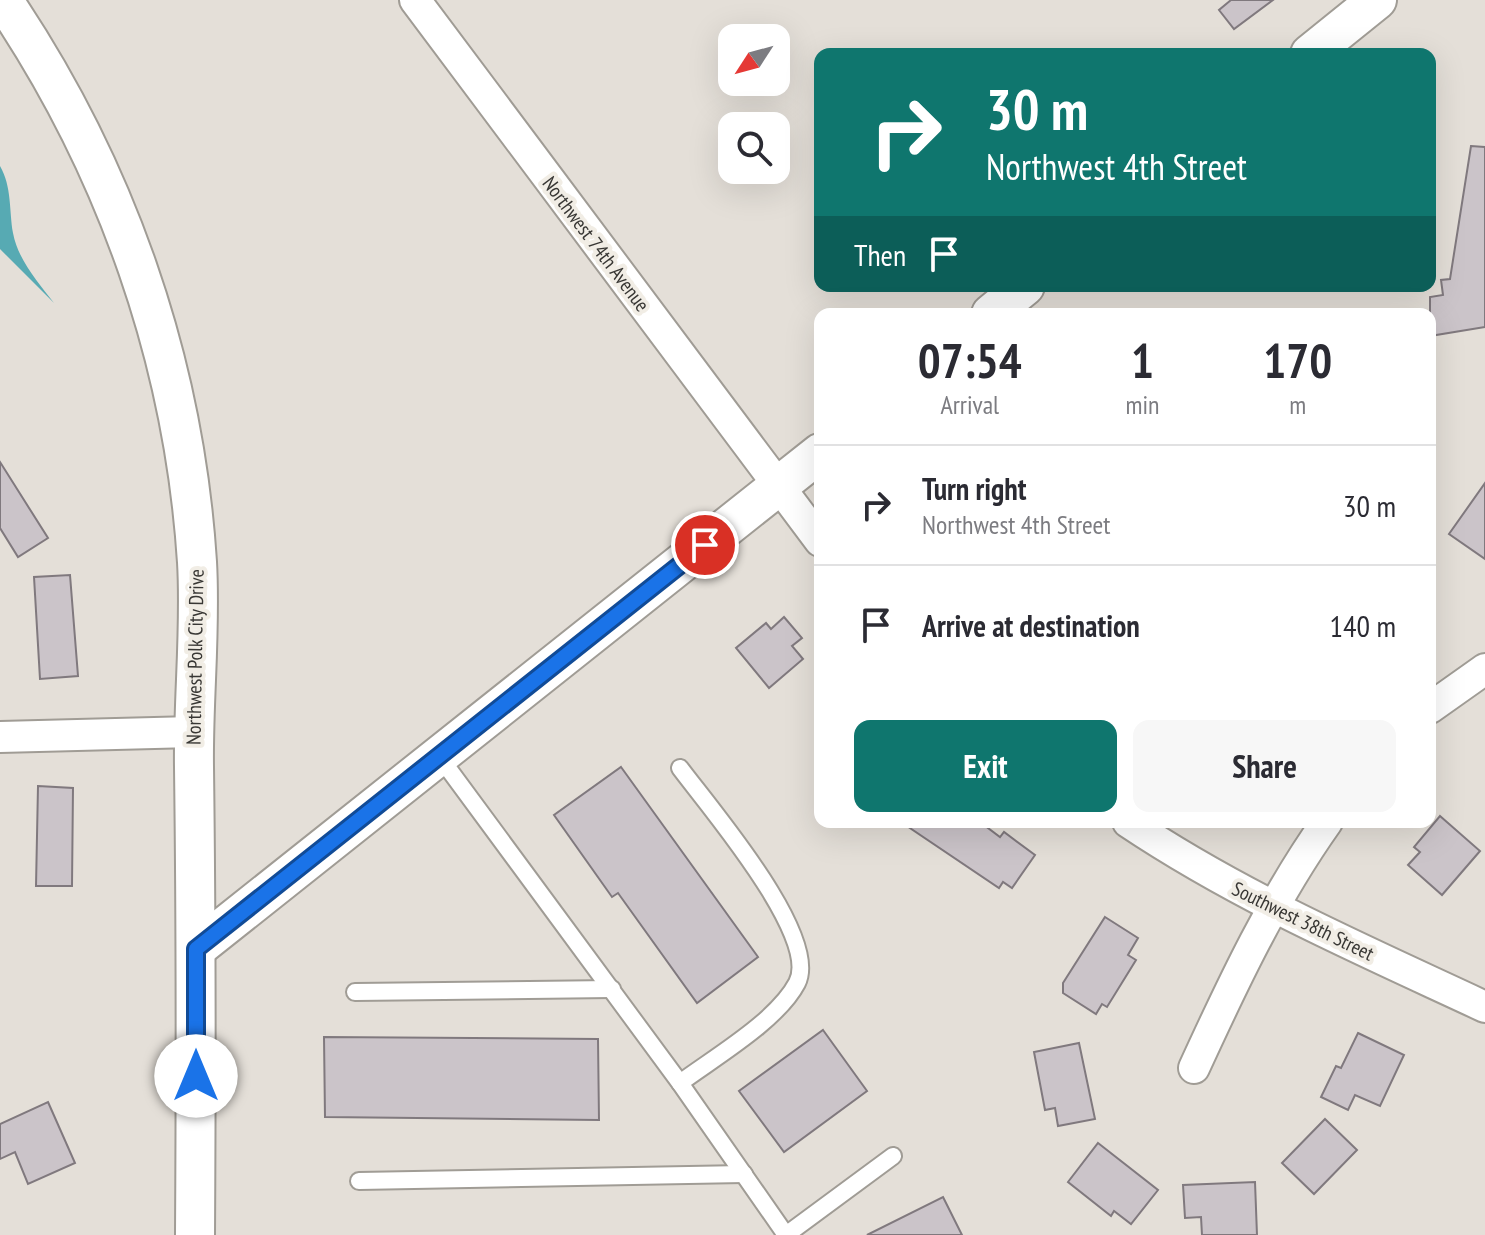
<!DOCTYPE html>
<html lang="en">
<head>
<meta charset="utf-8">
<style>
  body { margin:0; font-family:"PT Sans Narrow",sans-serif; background:#f7f7f7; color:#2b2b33; height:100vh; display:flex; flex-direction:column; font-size:30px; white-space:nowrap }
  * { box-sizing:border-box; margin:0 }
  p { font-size:26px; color:#7c7c81 }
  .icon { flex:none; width:44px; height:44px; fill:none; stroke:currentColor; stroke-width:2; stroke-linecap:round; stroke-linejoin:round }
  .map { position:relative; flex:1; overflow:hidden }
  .drawer { position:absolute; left:814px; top:308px; width:622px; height:520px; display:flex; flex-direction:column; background:#fff; border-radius:16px; box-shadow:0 8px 32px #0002 }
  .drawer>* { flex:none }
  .top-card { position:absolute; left:814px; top:48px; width:622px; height:244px; border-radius:16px; box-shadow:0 8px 32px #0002; background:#0f766e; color:#fff; overflow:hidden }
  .needle { width:52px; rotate:234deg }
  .fabs { position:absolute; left:718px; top:24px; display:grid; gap:16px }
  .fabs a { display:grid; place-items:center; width:72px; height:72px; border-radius:16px; background:#fff; box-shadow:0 8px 32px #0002; font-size:40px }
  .pin { position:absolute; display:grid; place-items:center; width:68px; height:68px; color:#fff; margin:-34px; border:4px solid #fff; border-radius:50%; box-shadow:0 2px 8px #0007 }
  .me { position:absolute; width:88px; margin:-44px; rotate:0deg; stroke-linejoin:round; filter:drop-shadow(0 0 6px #0008) }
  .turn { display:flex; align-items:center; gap:28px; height:168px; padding:0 40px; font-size:36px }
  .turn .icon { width:104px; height:104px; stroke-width:2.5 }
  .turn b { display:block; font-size:56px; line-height:68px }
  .then { display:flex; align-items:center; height:76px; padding:0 40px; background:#0003; gap:16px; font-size:30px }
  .eta { display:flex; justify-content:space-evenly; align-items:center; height:136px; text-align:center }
  .eta b { font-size:48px; font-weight:600; line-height:56px }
  .cta { display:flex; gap:16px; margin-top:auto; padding:16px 40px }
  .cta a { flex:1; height:92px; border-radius:16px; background:#0f766e; color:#fff; font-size:32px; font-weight:600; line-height:92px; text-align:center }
  .cta a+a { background:#f7f7f7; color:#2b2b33 }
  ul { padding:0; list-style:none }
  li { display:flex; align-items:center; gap:24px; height:120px; padding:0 40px; border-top:2px solid #e1e1e2 }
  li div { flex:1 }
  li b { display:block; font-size:30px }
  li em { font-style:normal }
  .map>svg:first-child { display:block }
</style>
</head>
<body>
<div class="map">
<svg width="1485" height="1235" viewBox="0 0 1485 1235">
  <rect width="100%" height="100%" fill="#e4dfd8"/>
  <path fill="#57aab3" d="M0,166C12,187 9,210 13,233C18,260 38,282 54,303L0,249Z"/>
  <g fill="#cbc4c9" stroke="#80797e" stroke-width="2">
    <path d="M1231,0H1273L1234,29L1219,10Z"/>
    <path d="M1471,146L1485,147V327L1430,336V297L1443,295L1441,280L1450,279Z"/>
    <path d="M0,462L48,538L18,557L0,528Z"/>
    <path d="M1485,483V559L1449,534Z"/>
    <path d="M70,575L78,676L40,679L34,577Z"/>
    <path d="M784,617L802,638L792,646L803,659L769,688L736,648L766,623L771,629Z"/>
    <path d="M621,767L758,957L697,1003L618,893L612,897L554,815Z"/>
    <path d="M38,786L73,788L72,886H36Z"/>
    <path d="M1440,816L1480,851L1442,895L1408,865L1420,852L1414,847Z"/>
    <path d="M901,822H980L1000,837L1004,832L1035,855L1012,888L1003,882L999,888Z"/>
    <path d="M1105,917L1138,938L1128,955L1136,960L1107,1007L1102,1004L1096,1014L1063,993V983Z"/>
    <path d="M823,1030L867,1091L784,1152L739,1091Z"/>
    <path d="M1358,1033L1404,1055L1380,1106L1355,1095L1348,1110L1321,1097L1336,1066L1341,1068Z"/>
    <path d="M324,1037L598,1039L599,1120L325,1117Z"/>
    <path d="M1079,1043L1095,1119L1058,1126L1055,1108L1045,1110L1034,1052Z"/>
    <path d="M48,1102L75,1163L28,1184L15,1152L0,1159V1124Z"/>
    <path d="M1325,1119L1357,1150L1314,1194L1282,1163Z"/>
    <path d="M1098,1143L1158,1190L1131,1224L1114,1211L1111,1216L1068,1182Z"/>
    <path d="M1255,1182L1257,1235H1202L1201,1217L1185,1218L1183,1185Z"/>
    <path d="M943,1197L962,1235H867Z"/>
  </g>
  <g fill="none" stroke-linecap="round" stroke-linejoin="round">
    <defs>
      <g id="service">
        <path d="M439,756L680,1083L786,1235"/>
        <path d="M680,768C709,807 821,937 797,983C777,1021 715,1057 680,1083"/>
        <path d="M355,992L612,989"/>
        <path d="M359,1181L744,1174"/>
        <path d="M786,1235L893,1156"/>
      </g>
      <g id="minor">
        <path d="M415,0L820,541"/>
        <path d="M1430,708L1485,669"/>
        <path d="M0,737L193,732"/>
        <path d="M1128,822C1240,897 1363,950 1485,1007"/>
        <path d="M1194,1068C1233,983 1273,898 1327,822"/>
      </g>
      <g id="tertiary">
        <path d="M3,0C116,167 184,360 197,562C201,630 193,699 194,767C196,923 196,1079 195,1235"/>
        <path d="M1310,54L1377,0"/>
        <path d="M991,314L1025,286"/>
        <path d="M196,949L820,453"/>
      </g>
    </defs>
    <use href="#service" stroke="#a09c95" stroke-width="20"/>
    <use href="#minor" stroke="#a09c95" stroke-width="34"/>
    <use href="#tertiary" stroke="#a09c95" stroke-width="42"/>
    <use href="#service" stroke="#fff" stroke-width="16"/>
    <use href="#minor" stroke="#fff" stroke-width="30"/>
    <use href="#tertiary" stroke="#fff" stroke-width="38"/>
  </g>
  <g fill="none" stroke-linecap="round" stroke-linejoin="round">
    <defs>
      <path id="route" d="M196,1076V949L705,545"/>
    </defs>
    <use href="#route" stroke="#114b97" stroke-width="20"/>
    <use href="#route" stroke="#1a73e8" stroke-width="14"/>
  </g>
  <g text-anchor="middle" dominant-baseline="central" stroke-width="8" stroke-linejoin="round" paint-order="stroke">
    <g font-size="20" fill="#383734" stroke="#f1ede5">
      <text transform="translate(596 244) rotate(53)">Northwest 74th Avenue</text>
      <text transform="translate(195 657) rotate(-89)">Northwest Polk City Drive</text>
      <text transform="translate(1303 921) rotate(26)">Southwest 38th Street</text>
    </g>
  </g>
</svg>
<div class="fabs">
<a><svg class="needle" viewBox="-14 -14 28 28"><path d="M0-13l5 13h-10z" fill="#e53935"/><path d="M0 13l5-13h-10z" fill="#7c7c81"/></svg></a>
<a><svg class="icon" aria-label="search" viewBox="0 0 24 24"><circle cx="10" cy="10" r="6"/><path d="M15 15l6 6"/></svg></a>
</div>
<div class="pin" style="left:705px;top:545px;background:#d93025"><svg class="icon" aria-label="arrive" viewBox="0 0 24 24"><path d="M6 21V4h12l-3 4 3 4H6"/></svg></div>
<svg class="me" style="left:196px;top:1076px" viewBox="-20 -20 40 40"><circle r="19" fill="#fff"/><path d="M0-13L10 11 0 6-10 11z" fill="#1a73e8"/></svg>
<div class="top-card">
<div class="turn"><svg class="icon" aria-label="right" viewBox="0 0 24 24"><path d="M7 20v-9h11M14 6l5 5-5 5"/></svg><div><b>30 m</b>Northwest 4th Street</div></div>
<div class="then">Then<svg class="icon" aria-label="arrive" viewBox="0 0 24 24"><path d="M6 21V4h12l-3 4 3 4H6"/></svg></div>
</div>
<section class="drawer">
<div class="eta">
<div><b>07:54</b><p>Arrival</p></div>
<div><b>1</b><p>min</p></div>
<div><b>170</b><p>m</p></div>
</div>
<ul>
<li><svg class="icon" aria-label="right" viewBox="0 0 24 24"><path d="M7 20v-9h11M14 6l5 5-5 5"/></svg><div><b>Turn right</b><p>Northwest 4th Street</p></div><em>30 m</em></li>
<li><svg class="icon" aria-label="arrive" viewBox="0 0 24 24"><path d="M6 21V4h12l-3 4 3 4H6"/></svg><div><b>Arrive at destination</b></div><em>140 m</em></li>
</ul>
<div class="cta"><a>Exit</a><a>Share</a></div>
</section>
</div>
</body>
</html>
